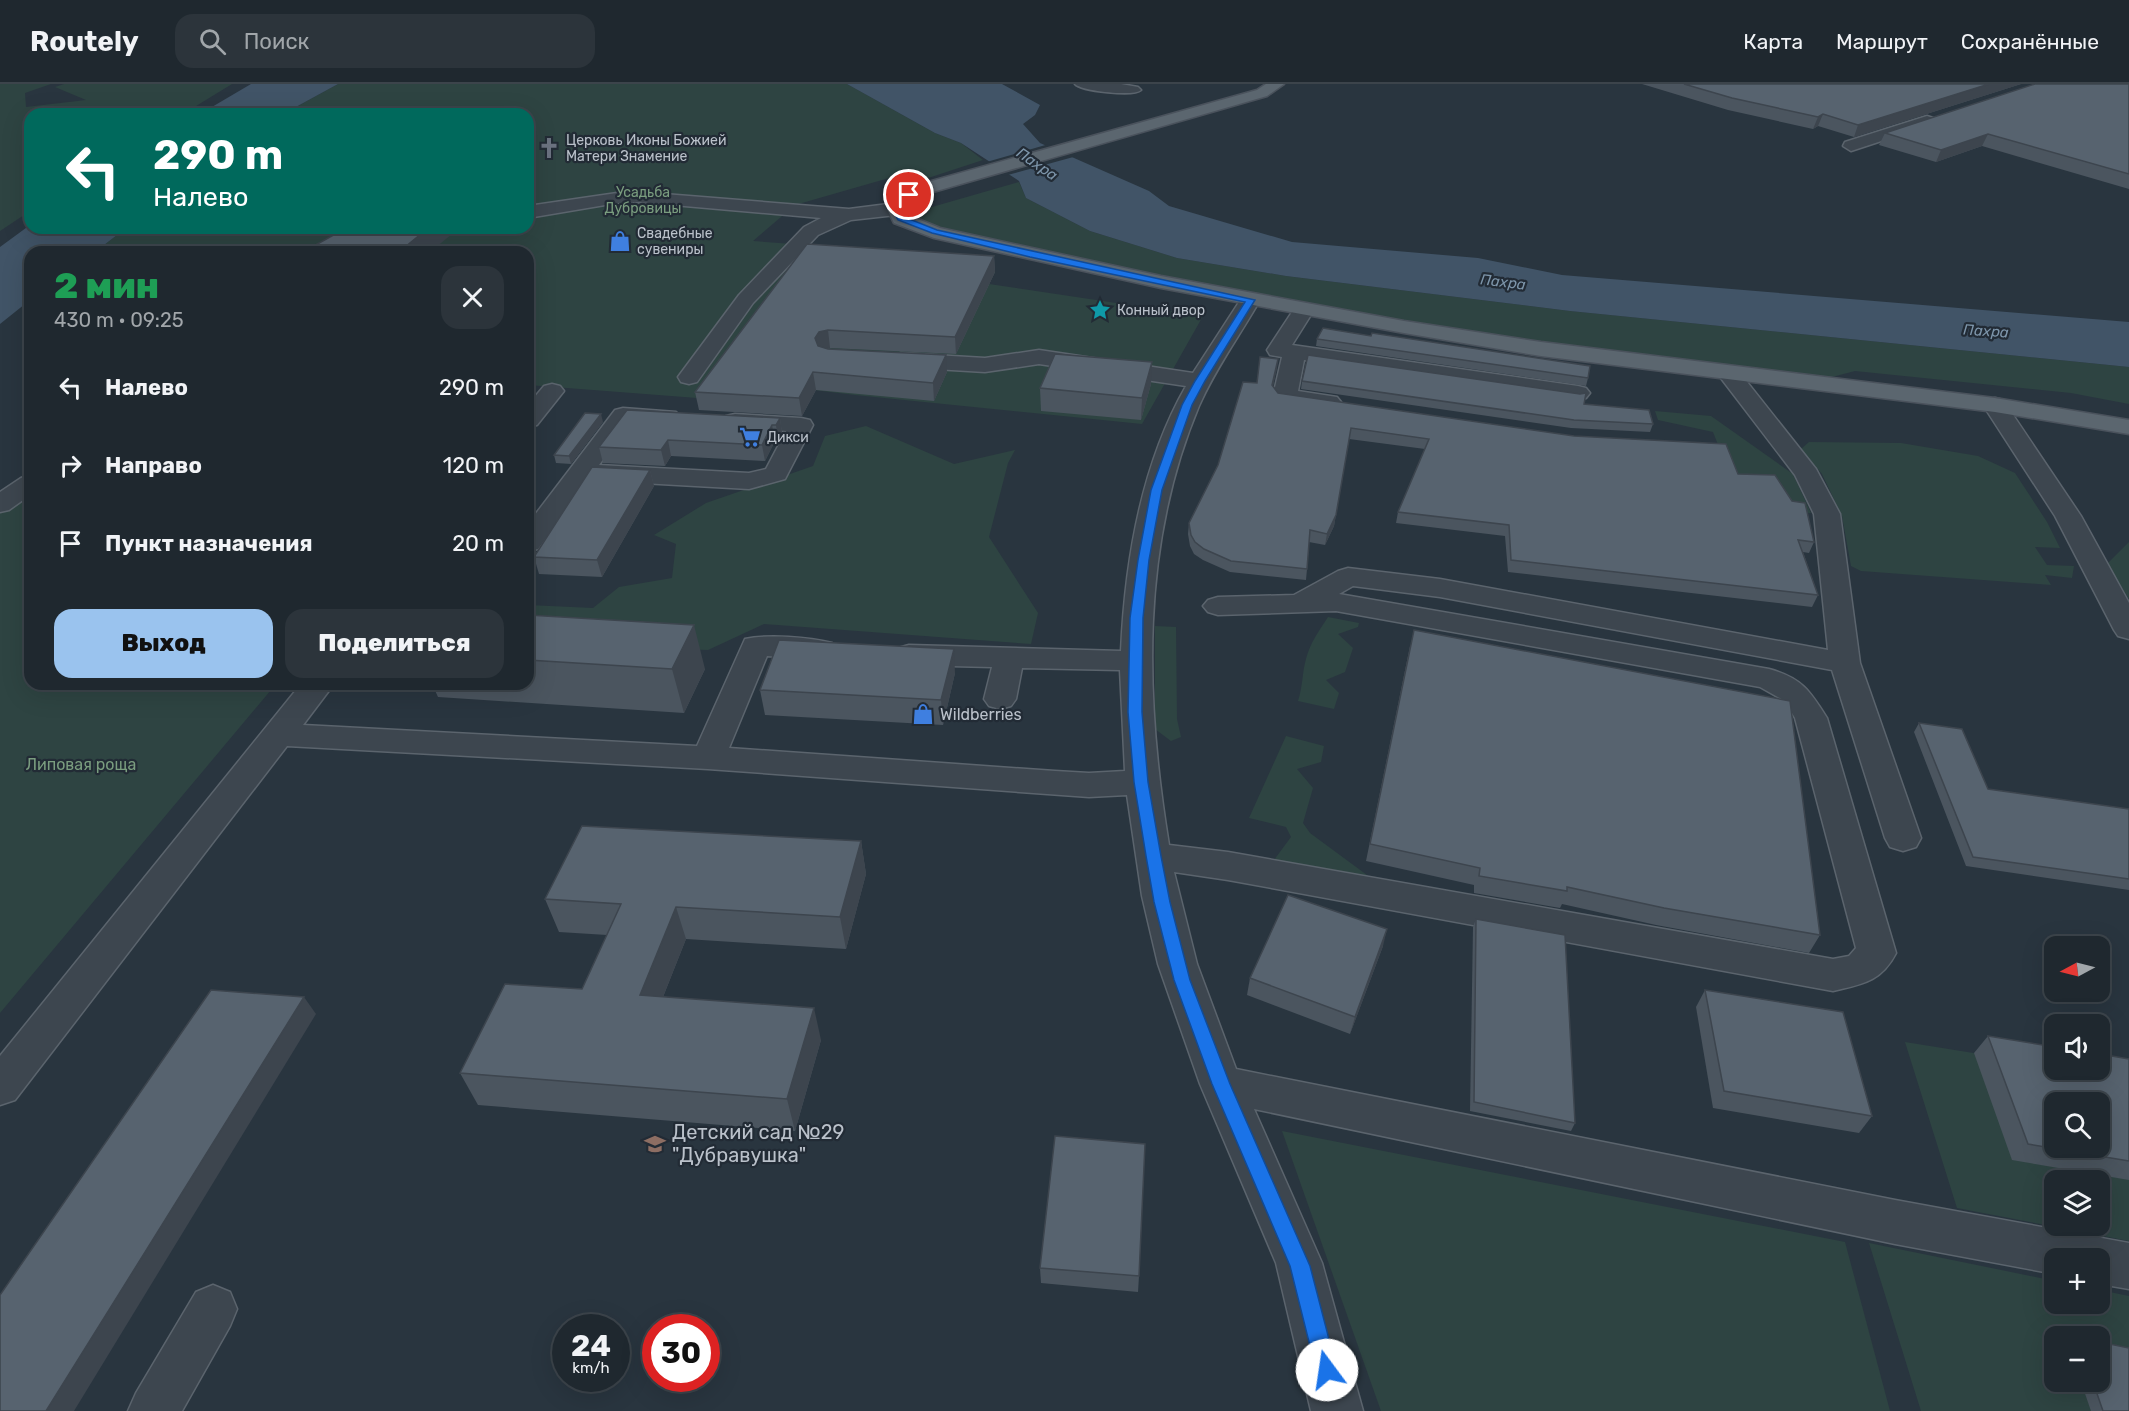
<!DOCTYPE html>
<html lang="ru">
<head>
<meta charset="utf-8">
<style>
  body { margin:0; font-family:Rubik,sans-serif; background:#2c343b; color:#f1f3f6; height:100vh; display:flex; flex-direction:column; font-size:22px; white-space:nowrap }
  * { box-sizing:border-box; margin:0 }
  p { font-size:20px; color:#a1a6aa }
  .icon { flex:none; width:33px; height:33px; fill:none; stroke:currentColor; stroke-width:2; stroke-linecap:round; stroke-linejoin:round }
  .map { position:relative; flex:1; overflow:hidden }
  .sheet { position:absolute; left:24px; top:162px; width:510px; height:444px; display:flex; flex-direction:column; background:#1f282f; border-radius:18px; box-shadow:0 6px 24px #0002,0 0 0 2px #3c444b }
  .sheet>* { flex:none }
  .banner { position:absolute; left:24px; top:24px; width:510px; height:126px; border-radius:18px; box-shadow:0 6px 24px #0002,0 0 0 2px #3c444b; background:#00695c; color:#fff; overflow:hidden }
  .needle { width:39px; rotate:263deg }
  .fabs { position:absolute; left:2044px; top:852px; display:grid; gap:12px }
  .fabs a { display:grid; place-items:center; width:66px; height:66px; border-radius:12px; background:#1f282f; box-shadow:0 6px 24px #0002,0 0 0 2px #3c444b; font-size:30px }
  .speed { position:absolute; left:552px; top:1230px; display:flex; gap:12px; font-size:30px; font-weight:700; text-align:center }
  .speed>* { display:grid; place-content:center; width:78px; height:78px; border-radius:50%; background:#1f282f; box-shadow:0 6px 24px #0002,0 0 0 2px #3c444b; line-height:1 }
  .speed small { font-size:15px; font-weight:400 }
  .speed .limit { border:9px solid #d22; background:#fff; color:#111 }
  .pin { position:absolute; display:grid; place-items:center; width:51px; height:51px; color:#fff; margin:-26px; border:3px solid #fff; border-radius:50%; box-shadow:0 2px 6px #0007 }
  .me { position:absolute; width:66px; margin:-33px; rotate:346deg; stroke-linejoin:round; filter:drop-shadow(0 0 4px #0008) }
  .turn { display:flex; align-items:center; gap:21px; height:126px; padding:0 30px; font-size:27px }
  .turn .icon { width:78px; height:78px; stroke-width:2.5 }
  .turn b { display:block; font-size:42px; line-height:51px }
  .round { display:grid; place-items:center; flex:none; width:63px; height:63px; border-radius:18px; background:#2c343b }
  .head { display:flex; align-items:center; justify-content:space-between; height:102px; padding:0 30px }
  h1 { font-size:36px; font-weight:800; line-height:45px; color:#1e9e55 }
  .primary-button { display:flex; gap:12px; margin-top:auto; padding:12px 30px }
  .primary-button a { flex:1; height:69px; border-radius:18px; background:#9ac3ee; color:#111; font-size:24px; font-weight:800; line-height:69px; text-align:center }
  .primary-button a+a { background:#2c343b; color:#f1f3f6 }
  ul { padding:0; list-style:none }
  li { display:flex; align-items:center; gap:18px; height:78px; padding:0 30px }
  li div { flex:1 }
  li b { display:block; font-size:22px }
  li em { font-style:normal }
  header { display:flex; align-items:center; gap:36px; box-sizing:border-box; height:84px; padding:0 30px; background:#1f282f; border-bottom:2px solid #3c444b }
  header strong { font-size:28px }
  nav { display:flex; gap:33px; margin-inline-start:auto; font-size:21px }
  .search { width:420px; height:54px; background:#2c343b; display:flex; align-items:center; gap:15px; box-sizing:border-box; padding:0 21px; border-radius:18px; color:#a1a6aa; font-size:22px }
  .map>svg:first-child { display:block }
</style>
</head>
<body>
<header>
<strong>Routely</strong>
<div class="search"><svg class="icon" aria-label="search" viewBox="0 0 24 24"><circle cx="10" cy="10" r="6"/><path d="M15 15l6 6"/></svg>Поиск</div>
<nav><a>Карта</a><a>Маршрут</a><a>Сохранённые</a></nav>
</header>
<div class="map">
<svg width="2129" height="1327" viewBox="0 0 2129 1327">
  <rect width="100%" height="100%" fill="#29353f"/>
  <g fill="#2e4442" fill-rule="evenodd">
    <path d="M0,0H51L25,9L26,23L86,16L55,3L64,0H232L183,30H30V127L0,147Z"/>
    <path d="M338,0H847L935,49L961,59L983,76L916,98L903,90L795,121L753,157L819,162L808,176L995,188L989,200L1203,232L1142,340L855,311L722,295L710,315L528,301V168H95L126,144H528V30H283Z"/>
    <path d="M1019,98L1026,114L1090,147L1177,174L1286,192L1570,227L2129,283V320L2071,309L1855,287L1809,299L1404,243L913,141L918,127Z"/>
    <path d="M1655,327L1711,332L1793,390L1811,429L1800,430L1733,399L1713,348L1658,336Z"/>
    <path d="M866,342L954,380L1015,366L1008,379L989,453L1038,529L1031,560L764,540L708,566L528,560V521L593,524L619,503L672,494L676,460L654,451L706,419L813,382L825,352Z"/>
    <path d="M1809,358L1901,359L1978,372L2015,389L2047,438L2060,464L2035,463L2047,481L2074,482L2072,494L2045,491L2051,501L1861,487L1851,482L1842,432L1822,390L1801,365Z"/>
    <path d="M30,388V600H276L0,929V410Z"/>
    <path d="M2129,458V515L2107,480Z"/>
    <path d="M1328,533L1359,539L1358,543L1338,550L1353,564L1345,588L1326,596L1339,609L1334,625L1298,617C1303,602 1302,589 1306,575C1310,559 1319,547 1328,533Z"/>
    <path d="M1155,542L1176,543L1177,635L1181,653L1171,657L1155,645Z"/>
    <path d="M1286,652L1324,662L1321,678L1297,685L1313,704L1303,739L1310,749L1371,794L1274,776L1291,753L1286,743L1249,734Z"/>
    <path d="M1905,958L2055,982V986L2129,994V1157L1957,1124ZM2055,1018H2100V1064H2055ZM2055,1096H2100V1142H2055Z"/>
    <path d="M1282,1047L1845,1158L1890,1327H1381Z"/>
    <path d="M1869,1159L2055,1197V1220H2100V1206L2129,1212V1327H1921ZM2055,1252H2100V1298H2055Z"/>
  </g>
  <g fill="#415467">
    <path d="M251,0H338L283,30H200Z"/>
    <path d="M847,0H1002L1040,21L1035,31L1023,40L1040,59L1149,107L1169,122L1292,158L1478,174L1562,191L2129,238V283L1570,227L1286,192L1177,174L1090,147L1026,114L1019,97L961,59L935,49Z"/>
    <path d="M30,141V144H126L95,168H30V216L0,240V163Z"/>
  </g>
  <path fill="#29353f" d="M1049,60L1077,72L1004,92L983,79Z"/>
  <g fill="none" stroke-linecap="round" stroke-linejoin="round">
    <defs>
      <g id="minor">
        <path d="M1075,0H1121L1138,3L1141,6C1134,13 1081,7 1075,0Z"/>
        <path d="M1927,32L1933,34L1935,37L1933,40L1851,67L1843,62L1845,58Z"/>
        <path d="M639,108L849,125L896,119L902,121L905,125L902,129L896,131L851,136L818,151L753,219L697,298L689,300L681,298L678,293L739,211L804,143L821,134L639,118L617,119L528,134V122L617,109Z"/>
        <path d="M1250,210L1257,212L1260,216C1240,251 1215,285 1199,322C1140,462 1145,614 1169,761L1228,768L1833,875L1849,872L1856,864L1795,634L1785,617L1760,603L1336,527L1218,531L1208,528L1203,522L1208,516L1218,513L1294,511L1338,487L1348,484L1440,495L1828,566L1814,430L1795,391L1717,289L1720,284L1728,282L1736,284L1816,385L1840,430L1860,579L1921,754L1916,763L1903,767L1890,763L1885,754L1832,586L1440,513L1353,502L1339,510L1769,585C1802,594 1810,607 1827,634L1896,869C1881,898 1862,900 1833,907L1228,796L1174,788L1197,880L1236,985L1895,1116L2129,1159V1205L2100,1200V1174H2055V1190L1895,1160L1254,1025L1322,1179L1363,1327H1311L1276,1179L1200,1000L1158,880L1142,812L1127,711L1089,713L708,685L287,662L15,1016L0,1021V972L301,600H334L303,641L697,662L745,555C768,550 809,553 832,559L836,566L832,573L821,576L767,572L729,664L1055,687L1089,689L1125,687L1120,586L1022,584L1016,615L1011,622L1000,625L989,622L984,615L992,583L909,581L898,578L894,571L898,564L909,561L1121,567C1125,477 1141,381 1186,302L1039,280L985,288L901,283L893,281L890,276L893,271L901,269L985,274L1039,266L1193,289L1243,212Z"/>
        <path d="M1303,220L1310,222L1314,226L1292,261L1578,302L1586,304L1590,309L1586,314L1578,316L1304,276L1298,307L1337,313L1341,318L1337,323L1329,325L1277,317L1273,312L1282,273L1270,271L1267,266L1296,222Z"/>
        <path d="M552,300L560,302L564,307L537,341L528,343V321L544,302Z"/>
        <path d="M1995,314L2003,316L2081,432L2129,519V555L2118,552L2114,546L2055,432L1983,321L1987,316Z"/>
        <path d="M623,324L676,328L680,333L676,338L668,340L630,338L599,381L749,389L766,385L786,347L726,342L723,337L726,332L735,330L801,334L810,336L813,341L785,395L749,405L588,396L538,465L528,467V440L615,326Z"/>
        <path d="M30,391V411L9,426L0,428V408L21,394Z"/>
        <path d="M213,1201L230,1208L237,1225L230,1242L182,1327H128L136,1309L196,1208Z"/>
      </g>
      <path id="major" d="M1266,0H1284L1267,12L933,108L909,120L905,125L908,131L940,144L1161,192L1404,237L1541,258L1995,314L2129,336V350L1995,328L1541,272L1404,249L1161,204L934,154L894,139L887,125L896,112L921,100L1257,6Z"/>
    </defs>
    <use href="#minor" stroke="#5b646d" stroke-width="3"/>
    <use href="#major" stroke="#4a525c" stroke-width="3"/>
    <use href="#minor" fill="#3d464f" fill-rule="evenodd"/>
    <use href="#major" fill="#5b666f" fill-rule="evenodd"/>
  </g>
  <g fill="#4b555f">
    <path d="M1642,0H2021L1854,53L1818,42L1813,45L1728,26Z"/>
    <path d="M2129,0V105L1982,62L1936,78L1879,61L1885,49Z"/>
    <path d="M807,160L994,172L995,188L956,270L830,264H827L947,288L934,317L816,306L802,332L699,326L695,308Z"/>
    <path d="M1317,255L1588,294L1586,302L1316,262Z"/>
    <path d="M1278,275L1273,302L1278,309L1738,390L1814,458L1809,469L1803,468L1818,511L1812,523L1508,488L1505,452L1396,439L1398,428L1425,365L1349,355L1334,442L1325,461L1309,458L1307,485L1306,496L1230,488L1203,476L1194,470L1190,462L1188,450L1189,439L1218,381L1257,299Z"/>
    <path d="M1302,297L1584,320L1653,340L1650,348L1571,344L1301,305Z"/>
    <path d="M1151,300L1141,336L1041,327L1040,304Z"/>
    <path d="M780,334L782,349L778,357H775L765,377L671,372L665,382L603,379L599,363Z"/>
    <path d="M603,338L571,380L556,379L554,371Z"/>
    <path d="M650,386L654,402L602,493L539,490L534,473Z"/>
    <path d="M528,531L705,585L684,629L438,613L432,600H528Z"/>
    <path d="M1410,562L1820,851L1809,869L1656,841L1562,820L1560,824L1474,809V801L1366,777Z"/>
    <path d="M955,589L943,641L765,631L760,606Z"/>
    <path d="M1919,639L1988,705L2129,725V806L1966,782L1914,648Z"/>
    <path d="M861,757L866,790L846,865L686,855L663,913L821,956L795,1047L478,1021L460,989L582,905L607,851L559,848L545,815Z"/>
    <path d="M1476,835L1575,1039L1571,1047L1470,1027L1473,843Z"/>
    <path d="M1383,862L1350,950L1247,911L1250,894Z"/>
    <path d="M1705,906L1872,1032L1859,1049L1713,1024L1696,923Z"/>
    <path d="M1988,952L2129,975V1096L2012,1076L1974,969Z"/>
    <path d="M1040,1184L1139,1192L1138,1208L1041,1199Z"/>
    <path d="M2081,1298H2100L2129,1327H2091Z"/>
  </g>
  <g fill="#3d454e">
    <path d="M1989,0H2021L1854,53L1858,41Z"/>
    <path d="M1823,30L1818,42L1813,45L1818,33Z"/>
    <path d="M1988,50L1982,62L1936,78L1941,66Z"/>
    <path d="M428,144H450L452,150L430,168H399Z"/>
    <path d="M994,172L995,188L956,270L955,253Z"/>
    <path d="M828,246L830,264L821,266L817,272L815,254L819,248Z"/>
    <path d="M946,271L947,288L934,317L933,299Z"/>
    <path d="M1278,275L1277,285L1271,311L1272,301Z"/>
    <path d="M1152,278L1151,300L1141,336L1142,314Z"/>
    <path d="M813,288L816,306L802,332L799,314Z"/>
    <path d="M601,330L603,338L571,380L569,372Z"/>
    <path d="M780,334L782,349L778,357L776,341Z"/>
    <path d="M772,341L775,357L765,377L762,361Z"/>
    <path d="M668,356L671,372L665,382L661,366Z"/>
    <path d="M650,386L654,402L602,493L597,476Z"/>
    <path d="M1336,431L1334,442L1325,461L1327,450Z"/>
    <path d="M694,541L705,585L684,629L672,585Z"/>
    <path d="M954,565L955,589L943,641L941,616Z"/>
    <path d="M861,757L866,790L846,865L840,833Z"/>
    <path d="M676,823L686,855L651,943L640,911Z"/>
    <path d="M1387,845L1383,862L1350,950L1355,933Z"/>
    <path d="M304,913L316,930L74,1327H46Z"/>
    <path d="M814,924L821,956L795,1047L787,1015Z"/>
  </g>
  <g fill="#57636f" stroke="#3d454e" stroke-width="1.5" fill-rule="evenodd">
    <path d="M1684,0H1989L1858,41L1823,30L1818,33L1732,14Z"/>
    <path d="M2035,0H2129V90L1988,50L1941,66L1885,49Z"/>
    <path d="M346,144H428L399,168H303Z"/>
    <path d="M807,160L994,172L955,253L828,246L819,248L815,254L818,262L828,265L946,271L933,299L813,288L799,314L695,308Z"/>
    <path d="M1323,244L1371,252L1372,249L1590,282L1588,294L1317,255Z"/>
    <path d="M1055,270L1152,278L1142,314L1040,304Z"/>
    <path d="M1308,271L1580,310L1586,309L1584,320L1649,326L1653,340L1574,336L1302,297Z"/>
    <path d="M1260,273L1278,275L1272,301L1278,309L1574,352L1726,360L1738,390L1775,391L1792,417L1805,419L1814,458L1798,456L1818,511L1511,476L1509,441L1398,428L1429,355L1351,344L1336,431L1327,450L1310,446L1307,485L1231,477L1204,465L1195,458L1191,451L1189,439L1218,381L1243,298L1257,299Z"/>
    <path d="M627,326L780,334L776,341H772L762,361L668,356L661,366L599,363Z"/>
    <path d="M585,329L601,330L569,372L554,371Z"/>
    <path d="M592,383L650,386L597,476L534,473Z"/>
    <path d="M528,531L694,541L672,585L528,576Z"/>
    <path d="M1414,546L1790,617L1820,851L1664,824L1567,803V807L1479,792L1480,784L1370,760Z"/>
    <path d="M779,556L954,565L941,616L760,606Z"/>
    <path d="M1919,639L1962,645L1988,705L2129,725V795L1973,773Z"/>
    <path d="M582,742L861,757L840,833L676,823L640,911L814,924L787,1015L460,989L505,900L582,905L621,820L545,815Z"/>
    <path d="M1288,811L1387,845L1355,933L1250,894Z"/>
    <path d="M1476,835L1565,851L1575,1039L1474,1018Z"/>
    <path d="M211,906L304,913L46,1327H0V1211Z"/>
    <path d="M1705,906L1843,928L1872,1032L1724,1007Z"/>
    <path d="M1988,952L2055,963V986H2100V970L2129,975V1077L2028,1060ZM2055,1018H2100V1064H2055Z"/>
    <path d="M1055,1052L1145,1060L1139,1192L1040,1184Z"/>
    <path d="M2100,1258L2129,1264V1327H2103L2093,1298H2100Z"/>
  </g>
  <path fill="#1a73e8" stroke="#114b97" stroke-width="1.5" d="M907,110L913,111L905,117L899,125L904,133L937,146L1255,216L1205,297L1192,321L1162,406L1149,476L1143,534L1142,628L1148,698L1161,772L1170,818L1190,896L1230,1000L1310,1182L1337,1286L1334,1293L1327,1296L1319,1293L1316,1286L1290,1182L1212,1000L1174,896L1154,818L1146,772L1134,698L1128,628L1130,534L1138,476L1151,406L1182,321L1195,297L1245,218L1030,173L932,149L898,136L892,125L899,114Z"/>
  <defs>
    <symbol id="church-bare" viewBox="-9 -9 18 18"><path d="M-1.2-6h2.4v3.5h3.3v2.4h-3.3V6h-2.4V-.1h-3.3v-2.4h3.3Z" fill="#6b7280" stroke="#222b35" stroke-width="2.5" paint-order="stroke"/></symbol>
    <symbol id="shop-bare" viewBox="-9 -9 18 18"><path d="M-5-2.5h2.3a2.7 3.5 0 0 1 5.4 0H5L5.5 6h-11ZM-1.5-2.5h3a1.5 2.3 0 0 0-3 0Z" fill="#3f7fe0" stroke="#222b35" stroke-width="2.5" paint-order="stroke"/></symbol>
    <symbol id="sight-bare" viewBox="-9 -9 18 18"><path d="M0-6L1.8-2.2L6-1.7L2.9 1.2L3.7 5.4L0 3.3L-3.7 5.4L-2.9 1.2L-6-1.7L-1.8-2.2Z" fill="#0f9aa8" stroke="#222b35" stroke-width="2.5" paint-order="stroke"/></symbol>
    <symbol id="supermarket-bare" viewBox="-9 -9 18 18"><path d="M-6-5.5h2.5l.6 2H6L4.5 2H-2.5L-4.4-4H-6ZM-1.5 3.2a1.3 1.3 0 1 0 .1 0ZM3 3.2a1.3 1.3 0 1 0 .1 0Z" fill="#3f7fe0" stroke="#222b35" stroke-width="2.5" paint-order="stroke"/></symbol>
    <symbol id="school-bare" viewBox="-9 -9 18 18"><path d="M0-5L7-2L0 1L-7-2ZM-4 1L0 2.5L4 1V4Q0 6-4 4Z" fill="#8d6e63" stroke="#222b35" stroke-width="2.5" paint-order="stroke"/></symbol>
  </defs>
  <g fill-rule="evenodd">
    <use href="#church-bare" x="534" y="49" width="30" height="30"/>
    <use href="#shop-bare" x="605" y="142" width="30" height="30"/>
    <use href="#sight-bare" x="1085" y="211" width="30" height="30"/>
    <use href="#supermarket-bare" x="735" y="338" width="30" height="30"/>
    <use href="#shop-bare" x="908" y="615" width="30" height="30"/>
    <use href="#school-bare" x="640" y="1045" width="30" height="30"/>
  </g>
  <g text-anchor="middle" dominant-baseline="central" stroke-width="4.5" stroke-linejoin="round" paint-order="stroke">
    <g font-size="14" fill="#bac1ca" stroke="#222b35" text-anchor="start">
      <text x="566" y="56">Церковь Иконы Божией<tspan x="566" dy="16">Матери Знамение</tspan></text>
      <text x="637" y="149">Свадебные<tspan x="637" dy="16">сувениры</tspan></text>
      <text x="1117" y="226">Конный двор</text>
      <text x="767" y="353">Дикси</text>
    </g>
    <g font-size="14" fill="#7a9d7f" stroke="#222b35">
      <text x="643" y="108">Усадьба<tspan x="643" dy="16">Дубровицы</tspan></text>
    </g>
    <g font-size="15" font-style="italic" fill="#7d95aa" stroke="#222b35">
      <text transform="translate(1037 80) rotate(34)">Пахра</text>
      <text transform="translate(1503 198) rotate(7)">Пахра</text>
      <text transform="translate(1986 247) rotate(4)">Пахра</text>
    </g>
    <g font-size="16" fill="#bac1ca" stroke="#222b35" text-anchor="start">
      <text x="940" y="630">Wildberries</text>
    </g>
    <g font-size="16" fill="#7a9d7f" stroke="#222b35">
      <text x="81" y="680">Липовая роща</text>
    </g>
    <g font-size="20" fill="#bac1ca" stroke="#222b35" text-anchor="start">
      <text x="672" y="1048">Детский сад №29<tspan x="672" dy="23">"Дубравушка"</tspan></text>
    </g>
  </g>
</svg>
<div class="fabs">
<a><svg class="needle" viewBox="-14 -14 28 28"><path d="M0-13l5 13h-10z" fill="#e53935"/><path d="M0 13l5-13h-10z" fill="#a1a6aa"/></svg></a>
<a><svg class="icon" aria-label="sound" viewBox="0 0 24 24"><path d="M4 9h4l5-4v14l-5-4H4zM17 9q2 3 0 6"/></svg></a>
<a><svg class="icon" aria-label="search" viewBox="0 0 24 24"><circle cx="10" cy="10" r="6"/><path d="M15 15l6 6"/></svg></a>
<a><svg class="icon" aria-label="layers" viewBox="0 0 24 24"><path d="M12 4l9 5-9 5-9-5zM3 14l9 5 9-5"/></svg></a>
<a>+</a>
<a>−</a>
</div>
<div class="speed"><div>24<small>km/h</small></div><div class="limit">30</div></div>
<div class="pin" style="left:909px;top:111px;background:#d93025"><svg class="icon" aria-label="arrive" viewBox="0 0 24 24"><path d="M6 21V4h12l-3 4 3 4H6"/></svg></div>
<svg class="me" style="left:1327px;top:1286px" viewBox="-20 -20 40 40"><circle r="19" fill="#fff"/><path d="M0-13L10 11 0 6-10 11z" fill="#1a73e8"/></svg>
<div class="banner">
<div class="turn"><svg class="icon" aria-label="left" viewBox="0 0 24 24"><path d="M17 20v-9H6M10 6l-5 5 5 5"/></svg><div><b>290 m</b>Налево</div></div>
</div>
<section class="sheet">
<div class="head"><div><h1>2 мин</h1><p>430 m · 09:25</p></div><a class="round"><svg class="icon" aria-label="close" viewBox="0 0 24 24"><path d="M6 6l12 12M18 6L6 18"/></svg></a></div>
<ul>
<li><svg class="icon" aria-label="left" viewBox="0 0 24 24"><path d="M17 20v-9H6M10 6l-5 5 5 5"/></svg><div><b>Налево</b></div><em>290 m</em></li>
<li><svg class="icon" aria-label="right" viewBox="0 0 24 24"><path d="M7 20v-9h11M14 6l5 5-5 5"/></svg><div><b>Направо</b></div><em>120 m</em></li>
<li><svg class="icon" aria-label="arrive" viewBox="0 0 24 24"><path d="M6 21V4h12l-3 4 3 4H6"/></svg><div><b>Пункт назначения</b></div><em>20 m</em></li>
</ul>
<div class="primary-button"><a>Выход</a><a>Поделиться</a></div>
</section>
</div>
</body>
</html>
